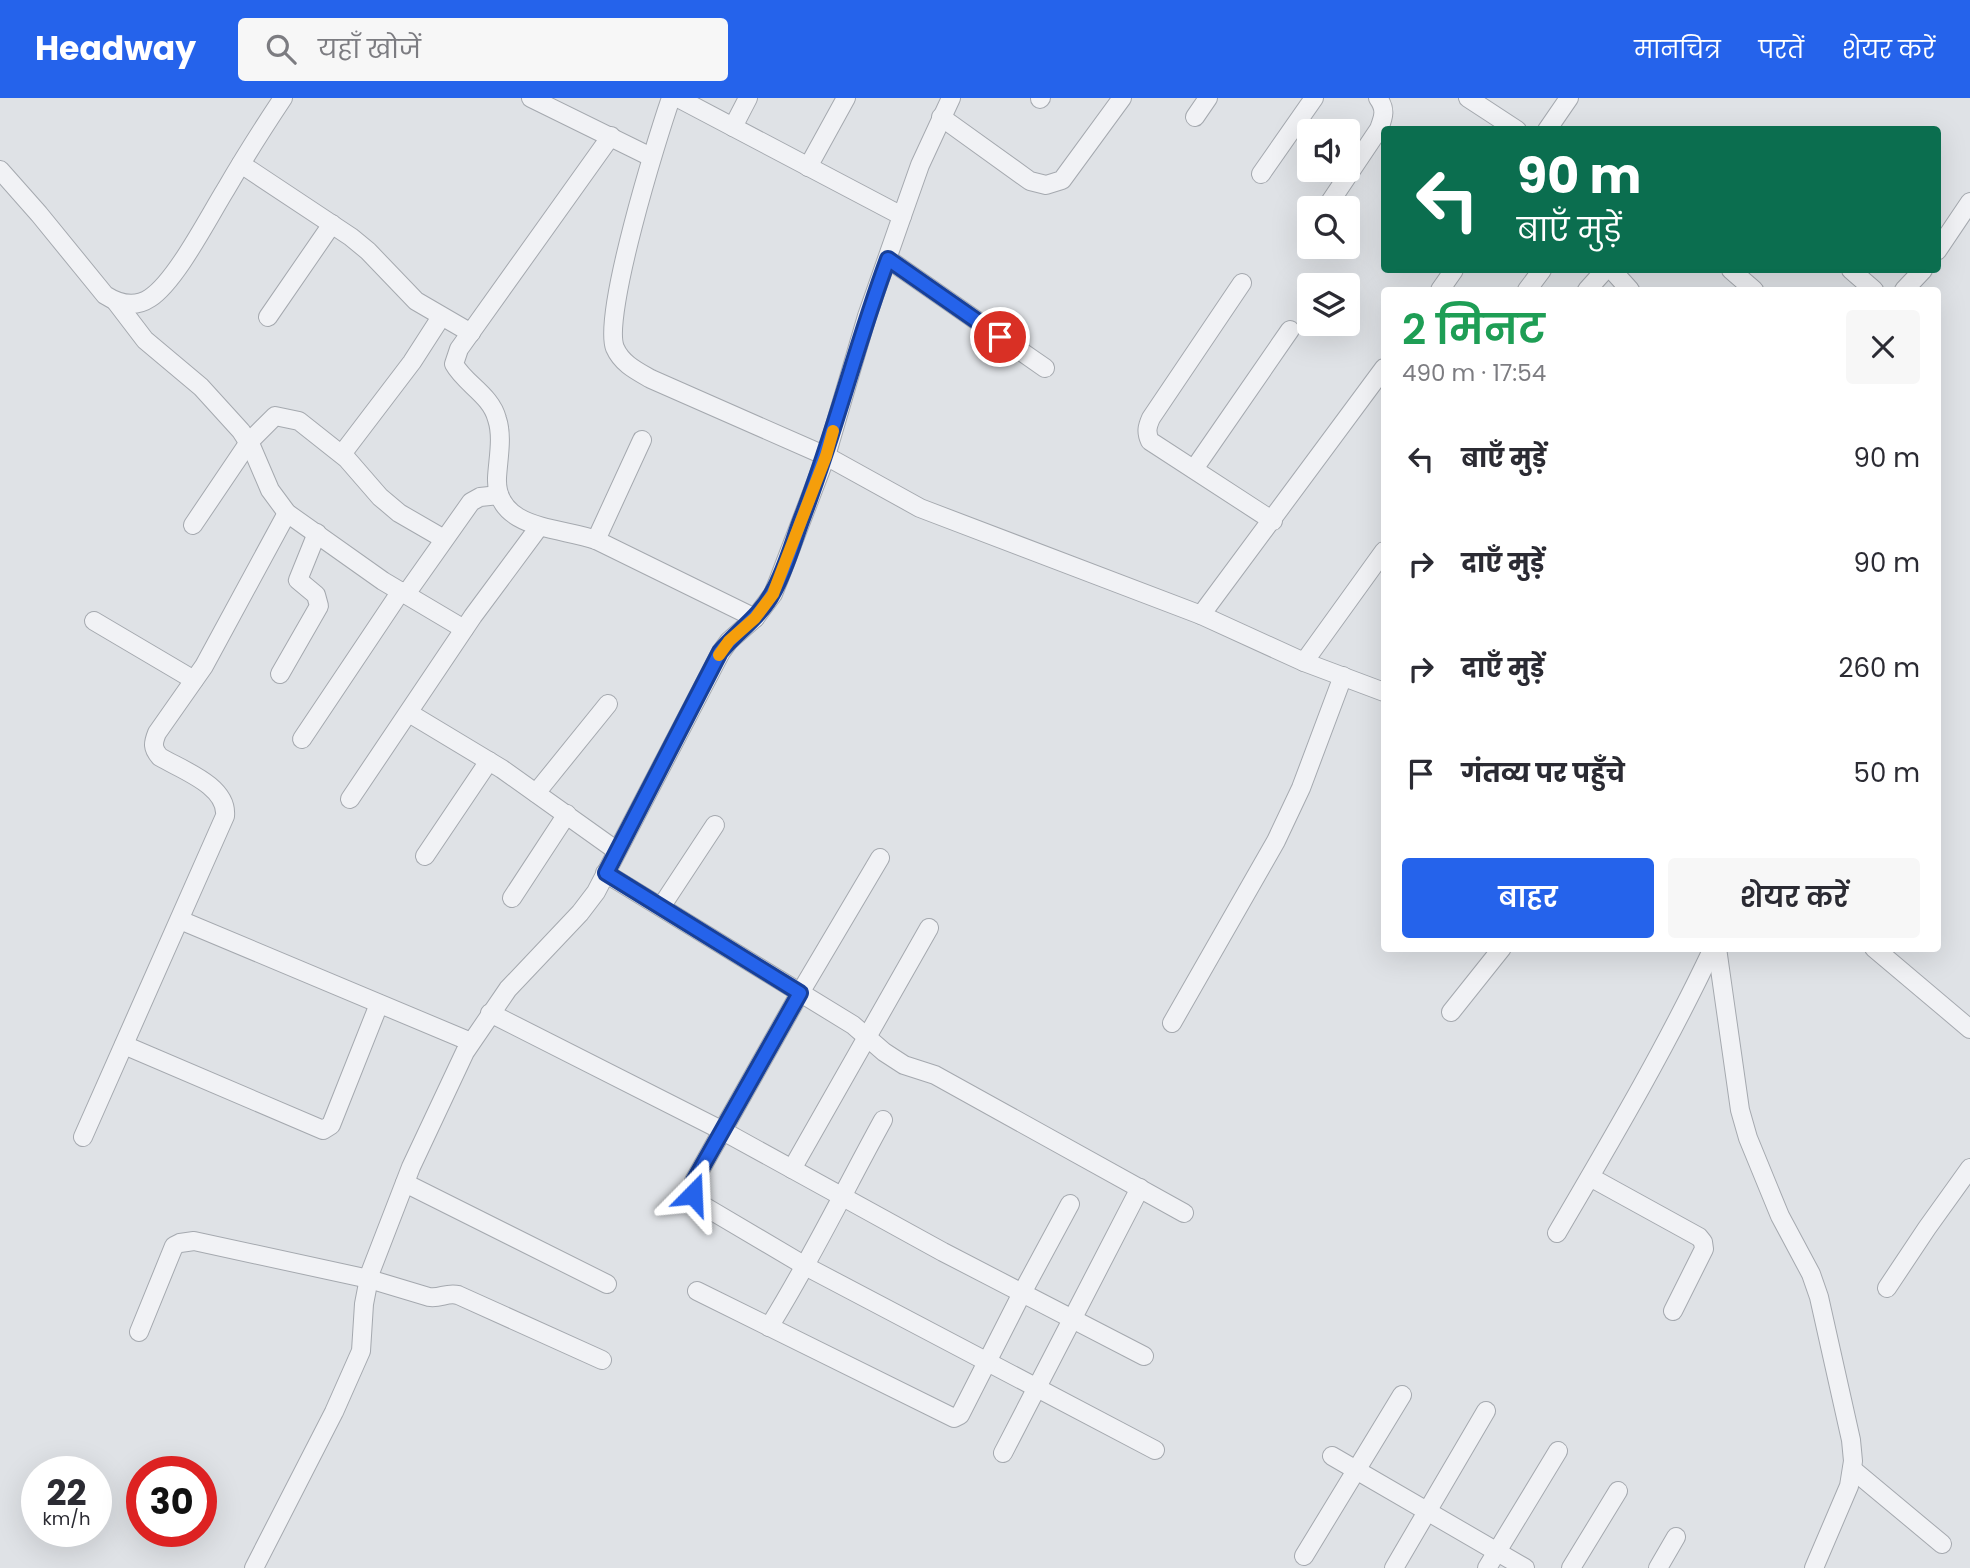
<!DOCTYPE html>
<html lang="hi">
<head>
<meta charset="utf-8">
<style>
  body { margin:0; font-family:Poppins,"Noto Sans Devanagari",sans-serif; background:#f7f7f7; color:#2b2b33; height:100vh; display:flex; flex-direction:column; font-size:26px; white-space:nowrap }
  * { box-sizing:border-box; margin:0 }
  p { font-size:23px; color:#7c7c81 }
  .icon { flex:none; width:38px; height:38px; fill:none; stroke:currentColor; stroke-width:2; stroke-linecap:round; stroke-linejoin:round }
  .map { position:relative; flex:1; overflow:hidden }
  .panel { position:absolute; left:1381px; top:189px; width:560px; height:665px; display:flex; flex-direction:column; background:#fff; border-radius:7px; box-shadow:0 7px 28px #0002 }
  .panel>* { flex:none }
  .guide { position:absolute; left:1381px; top:28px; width:560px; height:147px; border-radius:7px; box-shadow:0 7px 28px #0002; background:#0b6e4f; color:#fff; overflow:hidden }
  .tools { position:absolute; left:1297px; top:21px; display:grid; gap:14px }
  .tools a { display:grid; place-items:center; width:63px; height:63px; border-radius:7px; background:#fff; box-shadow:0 7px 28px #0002; font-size:35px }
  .speed { position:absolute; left:21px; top:1358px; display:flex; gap:14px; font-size:35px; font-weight:700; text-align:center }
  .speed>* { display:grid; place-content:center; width:91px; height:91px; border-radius:50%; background:#fff; box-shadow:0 7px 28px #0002; line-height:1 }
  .speed small { font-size:18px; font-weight:400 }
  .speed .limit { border:10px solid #d22; background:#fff; color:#111 }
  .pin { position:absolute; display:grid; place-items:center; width:60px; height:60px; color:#fff; margin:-30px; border:4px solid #fff; border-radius:50%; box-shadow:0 2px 7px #0007 }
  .me { position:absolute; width:77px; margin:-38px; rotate:21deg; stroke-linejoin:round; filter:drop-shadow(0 0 5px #0008) }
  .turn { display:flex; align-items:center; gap:24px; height:147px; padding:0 21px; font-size:32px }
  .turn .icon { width:91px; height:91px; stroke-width:2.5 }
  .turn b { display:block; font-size:49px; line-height:60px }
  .round { display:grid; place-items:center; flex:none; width:74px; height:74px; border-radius:7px; background:#f7f7f7 }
  .head { display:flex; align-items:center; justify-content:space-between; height:119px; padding:0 21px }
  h1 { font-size:42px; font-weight:600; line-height:52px; color:#1e9e55 }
  .cta { display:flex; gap:14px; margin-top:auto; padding:14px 21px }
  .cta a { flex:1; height:80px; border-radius:7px; background:#2563eb; color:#fff; font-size:28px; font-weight:600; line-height:80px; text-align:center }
  .cta a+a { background:#f7f7f7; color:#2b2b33 }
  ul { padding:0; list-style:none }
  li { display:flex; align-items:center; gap:21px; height:105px; padding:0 21px }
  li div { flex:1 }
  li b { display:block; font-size:26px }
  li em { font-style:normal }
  header { display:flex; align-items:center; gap:42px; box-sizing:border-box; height:98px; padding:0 35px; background:#2563eb; color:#fff }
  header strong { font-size:33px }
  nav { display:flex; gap:38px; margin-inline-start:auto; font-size:24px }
  .search { width:490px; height:63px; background:#f7f7f7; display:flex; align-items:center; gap:18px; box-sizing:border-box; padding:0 24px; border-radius:7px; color:#7c7c81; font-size:26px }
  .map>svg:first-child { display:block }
</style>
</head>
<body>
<header>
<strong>Headway</strong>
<div class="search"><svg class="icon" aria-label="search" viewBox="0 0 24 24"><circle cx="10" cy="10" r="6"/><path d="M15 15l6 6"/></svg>यहाँ खोजें</div>
<nav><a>मानचित्र</a><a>परतें</a><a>शेयर करें</a></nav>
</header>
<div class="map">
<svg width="1970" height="1470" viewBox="0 0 1970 1470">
  <rect width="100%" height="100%" fill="#dfe2e6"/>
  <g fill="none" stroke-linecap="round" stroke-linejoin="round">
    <defs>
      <g id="minor">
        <path d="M531,0L651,59"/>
        <path d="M671,0C657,40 602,218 615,250C622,266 637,273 651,281L826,358L920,410L1201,517L1304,564L1384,594"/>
        <path d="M678,0L902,118"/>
        <path d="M1468,0L1517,32"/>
        <path d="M1040,1L1041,0"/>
        <path d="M941,19L1030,83L1046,87L1062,82L1122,0"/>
        <path d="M1195,19L1208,0"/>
        <path d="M733,29L748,0"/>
        <path d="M1547,32L1569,0"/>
        <path d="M611,38L459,251L454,266C465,286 491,297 497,321C503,339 498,361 497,380C495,432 560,429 596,442L755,520"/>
        <path d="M241,66L351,139L368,153L416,203L471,235"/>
        <path d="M808,69L846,0"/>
        <path d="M0,72L39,116L105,197C119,206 135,210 150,200C176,183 208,120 226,91C244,60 263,30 283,0"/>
        <path d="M1261,76L1314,0"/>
        <path d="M1326,110L1379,31C1384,18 1386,11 1378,0"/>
        <path d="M1937,153L1970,104"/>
        <path d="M888,161L1045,270"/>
        <path d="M1612,172L1630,192"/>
        <path d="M1731,172L1754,192"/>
        <path d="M1851,172L1874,192"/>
        <path d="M1242,185L1151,320C1147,329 1146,334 1150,343L1273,423"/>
        <path d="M1440,192L1454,172"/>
        <path d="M1527,192L1542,172"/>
        <path d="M1587,192L1605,172"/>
        <path d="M1904,192L1923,172"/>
        <path d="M116,204L145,242L201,289L241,333L252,350L270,392L287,415L383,483L464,531"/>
        <path d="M268,219L332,126"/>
        <path d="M342,356L412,264L441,219"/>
        <path d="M1194,371L1290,232"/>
        <path d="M193,427L249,344L275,318L299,323L347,361L380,399L399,415L444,441"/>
        <path d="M596,442L642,342"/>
        <path d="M406,496L471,404L480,399L499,397"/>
        <path d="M1201,517L1384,270"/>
        <path d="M94,523L194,582"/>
        <path d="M1304,564L1384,453"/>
        <path d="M280,576L319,508L316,497L298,482L317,435"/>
        <path d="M409,615L502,671L617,753"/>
        <path d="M302,641L401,493"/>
        <path d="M536,695L608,606"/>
        <path d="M350,701L473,518L539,429"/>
        <path d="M425,758L489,663"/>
        <path d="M880,760L800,895L694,1083L693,1095L697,1104L807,1169L1155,1352"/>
        <path d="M605,775L853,927L884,954L904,967L935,977L1184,1115"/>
        <path d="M512,800L567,716"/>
        <path d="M661,809L715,727"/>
        <path d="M180,822L471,944"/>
        <path d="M1717,850L1740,1012L1748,1040L1780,1118L1811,1176L1819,1199L1851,1342L1853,1363L1849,1388L1814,1470"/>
        <path d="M1874,850L1970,931"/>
        <path d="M1451,914L1502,850"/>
        <path d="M490,915L723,1033L943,1154L1144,1258"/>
        <path d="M1172,925L1276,743L1301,690L1343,578"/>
        <path d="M124,947L323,1032L331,1027L379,906"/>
        <path d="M83,1039L225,718C228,688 182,672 160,659C152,650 153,645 157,635L204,568L287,415"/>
        <path d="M792,1071L929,830"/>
        <path d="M1590,1079L1699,1139L1703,1144L1704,1151L1673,1213"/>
        <path d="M405,1085L607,1186"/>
        <path d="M1557,1135C1612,1041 1667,948 1713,850"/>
        <path d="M1887,1190L1927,1130L1970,1070"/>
        <path d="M697,1193L954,1320L960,1317L1022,1195L1070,1106"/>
        <path d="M769,1229C811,1162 845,1091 883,1022"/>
        <path d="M139,1234L174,1148L180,1145L194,1143L369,1181L429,1199C440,1201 447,1194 458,1197L602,1262"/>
        <path d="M1003,1355L1140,1090"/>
        <path d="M1332,1358L1525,1470"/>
        <path d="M1852,1371L1942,1446"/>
        <path d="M1304,1458L1402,1297"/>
        <path d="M254,1470L334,1314L361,1253L364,1206L370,1175L411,1069L465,954L508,891L580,815L596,794L721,554L729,543L755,520L773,496L779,481L826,358L867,218L902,118L920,67L951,0"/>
        <path d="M1394,1470L1486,1313"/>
        <path d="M1487,1470L1558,1353"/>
        <path d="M1571,1470L1618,1393"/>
        <path d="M1658,1470L1676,1439"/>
      </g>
    </defs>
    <use href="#minor" stroke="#a5a9af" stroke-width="20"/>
    <use href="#minor" stroke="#f1f2f5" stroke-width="18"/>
  </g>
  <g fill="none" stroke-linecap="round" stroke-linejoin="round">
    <defs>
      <path id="route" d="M693,1096L694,1083L800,895L606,775L720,554C737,533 760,519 773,494C786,471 793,444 802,420C835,335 856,247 888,161L1000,239"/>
    </defs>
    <use href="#route" stroke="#184099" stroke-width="18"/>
    <use href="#route" stroke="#2563eb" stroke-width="12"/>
    <path stroke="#f59e0b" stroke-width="12" d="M719,557L729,543L755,520L773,496L826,358L833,333"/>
  </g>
</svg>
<div class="tools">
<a><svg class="icon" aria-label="sound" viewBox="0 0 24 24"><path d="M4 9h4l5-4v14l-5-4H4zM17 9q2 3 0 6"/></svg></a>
<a><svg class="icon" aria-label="search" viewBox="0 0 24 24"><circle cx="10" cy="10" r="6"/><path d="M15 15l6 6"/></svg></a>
<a><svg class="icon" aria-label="layers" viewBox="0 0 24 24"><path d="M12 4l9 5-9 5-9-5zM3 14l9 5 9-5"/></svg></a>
</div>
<div class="speed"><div>22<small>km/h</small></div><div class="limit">30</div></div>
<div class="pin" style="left:1000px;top:239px;background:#d93025"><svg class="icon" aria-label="arrive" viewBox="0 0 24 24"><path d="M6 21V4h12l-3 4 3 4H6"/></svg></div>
<svg class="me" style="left:693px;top:1096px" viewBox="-20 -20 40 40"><path d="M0-17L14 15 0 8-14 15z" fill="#2563eb" stroke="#fff" stroke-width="4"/></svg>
<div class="guide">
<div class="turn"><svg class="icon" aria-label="left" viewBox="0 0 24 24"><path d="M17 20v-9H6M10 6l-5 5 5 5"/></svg><div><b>90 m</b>बाएँ मुड़ें</div></div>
</div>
<section class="panel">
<div class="head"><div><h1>2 मिनट</h1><p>490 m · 17:54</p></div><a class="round"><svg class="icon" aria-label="close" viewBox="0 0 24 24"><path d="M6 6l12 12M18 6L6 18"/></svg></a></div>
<ul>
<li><svg class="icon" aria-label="left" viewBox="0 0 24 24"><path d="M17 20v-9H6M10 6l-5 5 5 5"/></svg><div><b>बाएँ मुड़ें</b></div><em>90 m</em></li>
<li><svg class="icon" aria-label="right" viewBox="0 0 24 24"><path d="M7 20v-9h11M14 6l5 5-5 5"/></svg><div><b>दाएँ मुड़ें</b></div><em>90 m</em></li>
<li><svg class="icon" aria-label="right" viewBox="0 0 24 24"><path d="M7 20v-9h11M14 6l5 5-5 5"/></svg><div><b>दाएँ मुड़ें</b></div><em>260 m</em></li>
<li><svg class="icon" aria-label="arrive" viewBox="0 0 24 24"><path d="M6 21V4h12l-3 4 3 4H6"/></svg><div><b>गंतव्य पर पहुँचे</b></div><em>50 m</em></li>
</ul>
<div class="cta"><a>बाहर</a><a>शेयर करें</a></div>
</section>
</div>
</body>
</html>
